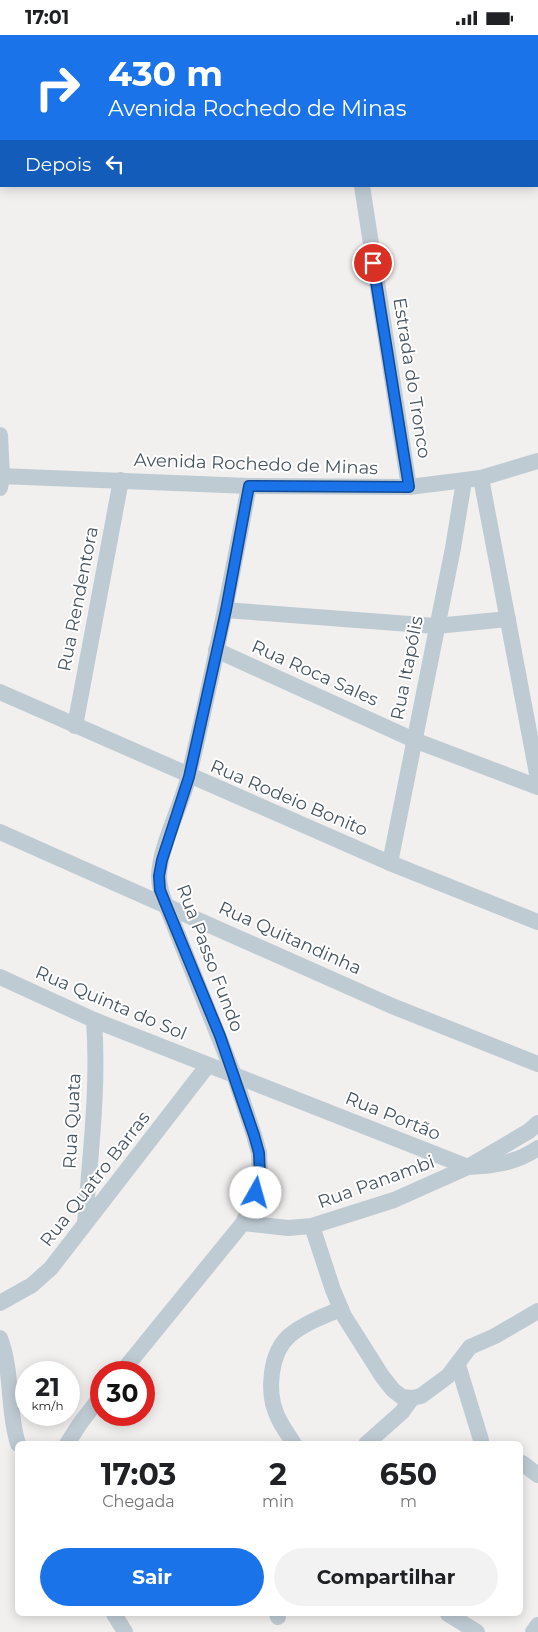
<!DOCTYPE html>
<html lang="pt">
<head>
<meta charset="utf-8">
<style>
  body { margin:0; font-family:Montserrat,sans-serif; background:#f2f2f2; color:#202124; height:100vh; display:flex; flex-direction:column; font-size:19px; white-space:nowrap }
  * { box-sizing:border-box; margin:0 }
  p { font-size:16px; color:#757577 }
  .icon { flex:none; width:28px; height:28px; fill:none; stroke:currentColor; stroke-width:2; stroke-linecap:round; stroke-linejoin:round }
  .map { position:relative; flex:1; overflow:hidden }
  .sheet { position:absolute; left:15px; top:1406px; width:508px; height:175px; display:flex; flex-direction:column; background:#fff; border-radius:8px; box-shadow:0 2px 12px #0003 }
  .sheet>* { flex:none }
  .top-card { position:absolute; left:0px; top:0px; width:539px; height:152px; box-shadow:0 2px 12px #0003; background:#1a73e8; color:#fff; overflow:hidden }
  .speed { position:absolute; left:15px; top:1326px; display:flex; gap:10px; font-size:25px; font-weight:700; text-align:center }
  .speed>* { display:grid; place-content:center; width:65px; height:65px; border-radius:50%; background:#fff; box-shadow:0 2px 12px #0003; line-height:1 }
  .speed small { font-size:12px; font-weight:400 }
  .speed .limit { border:8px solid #d22; background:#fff; color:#111 }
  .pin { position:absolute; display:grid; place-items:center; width:42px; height:42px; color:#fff; margin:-21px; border:2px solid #fff; border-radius:50%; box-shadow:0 1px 5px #0007 }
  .me { position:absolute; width:55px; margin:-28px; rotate:7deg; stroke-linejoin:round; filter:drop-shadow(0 0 4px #0008) }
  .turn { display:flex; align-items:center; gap:18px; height:105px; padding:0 25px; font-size:22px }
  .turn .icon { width:65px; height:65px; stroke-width:2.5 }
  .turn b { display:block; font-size:35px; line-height:42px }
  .then { display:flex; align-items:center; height:48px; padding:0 25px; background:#0003; gap:10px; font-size:19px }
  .eta { display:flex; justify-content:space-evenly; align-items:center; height:85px; text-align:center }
  .eta b { font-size:30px; font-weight:700; line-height:35px }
  .button { display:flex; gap:10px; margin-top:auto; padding:10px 25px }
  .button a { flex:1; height:58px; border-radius:30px; background:#1a73e8; color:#fff; font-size:20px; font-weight:700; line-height:58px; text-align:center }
  .button a+a { background:#f2f2f2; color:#202124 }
  .status { display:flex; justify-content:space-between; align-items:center; height:35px; padding:0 25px; background:#fff; direction:ltr }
  .status svg { height:14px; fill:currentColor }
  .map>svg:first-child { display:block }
</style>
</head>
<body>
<div class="status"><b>17:01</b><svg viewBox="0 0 49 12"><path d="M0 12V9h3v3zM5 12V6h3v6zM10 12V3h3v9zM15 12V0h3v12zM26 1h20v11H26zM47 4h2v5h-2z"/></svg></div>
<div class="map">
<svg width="538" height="1597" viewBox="0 0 538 1597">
  <rect width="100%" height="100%" fill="#f2efef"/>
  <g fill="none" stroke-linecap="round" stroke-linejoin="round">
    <g stroke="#bfcbd3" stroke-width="16">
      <path d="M327,0L328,1"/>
      <path d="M538,72V71"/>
      <path d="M362,151L409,452"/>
      <path d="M0,400L2,441L0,453"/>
      <path d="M0,441L249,451L409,452L481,443L538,426"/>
      <path d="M481,443L538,744"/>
      <path d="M225,575L436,591L508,584"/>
      <path d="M216,615L414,705L538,752"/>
      <path d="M0,657L390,828L538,887"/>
      <path d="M75,691L121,445"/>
      <path d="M0,797L392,971L538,1029"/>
      <path d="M390,828L453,513L464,446"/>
      <path d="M0,942L94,985L468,1132C494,1131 516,1128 538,1113"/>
      <path d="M85,1188C90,1121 99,1053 94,985"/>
      <path d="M243,1188L288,1193L312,1191L394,1165L468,1132L529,1096L538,1088"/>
      <path d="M312,1191L333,1255L344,1281L382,1341L393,1355L402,1362L412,1363L421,1361L448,1341L470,1312L495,1301L538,1276"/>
      <path d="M0,1268L32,1250L51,1233L208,1030"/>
      <path d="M0,1303C13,1337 7,1374 18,1409"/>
      <path d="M458,1330L481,1405"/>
      <path d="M121,1338L243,1188L256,1159L260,1141L259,1118L254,1100L234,1040L166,870C162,861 159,851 159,841C160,810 182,770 189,740C212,644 231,547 249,451"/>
      <path d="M67,1409L79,1390L101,1361"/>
      <path d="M294,1409C288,1399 280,1389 276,1378C267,1356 270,1318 289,1301C303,1289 323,1281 341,1274"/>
      <path d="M366,1409L402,1377L412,1363"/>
      <path d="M522,1428L538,1440"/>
      <path d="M114,1579L125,1597"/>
      <path d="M277,1579L278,1582"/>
      <path d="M448,1579L477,1597"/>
      <path d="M533,1597L538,1590"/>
    </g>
  </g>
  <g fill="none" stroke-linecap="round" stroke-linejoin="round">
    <defs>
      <path id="route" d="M256,1158L260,1141L259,1118L254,1100L220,1001L166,870L160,855L159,841L162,825L189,742L226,575L249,451L409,452L373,228"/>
    </defs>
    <use href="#route" stroke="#114b97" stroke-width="12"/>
    <use href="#route" stroke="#1a73e8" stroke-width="9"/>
  </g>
  <g text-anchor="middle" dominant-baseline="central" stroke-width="4" stroke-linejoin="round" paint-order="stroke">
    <g font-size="18" fill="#46545f" stroke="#fff">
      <text transform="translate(412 343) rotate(81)">Estrada do Tronco</text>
      <text transform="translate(256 429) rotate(2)">Avenida Rochedo de Minas</text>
      <text transform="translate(78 564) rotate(-79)">Rua Rendentora</text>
      <text transform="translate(407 633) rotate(-79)">Rua Itapólis</text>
      <text transform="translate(315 638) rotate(24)">Rua Roca Sales</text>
      <text transform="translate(289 763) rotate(23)">Rua Rodeio Bonito</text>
      <text transform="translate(290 903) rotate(24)">Rua Quitandinha</text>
      <text transform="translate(210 923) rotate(69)">Rua Passo Fundo</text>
      <text transform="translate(111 968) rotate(23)">Rua Quinta do Sol</text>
      <text transform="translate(393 1081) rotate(22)">Rua Portão</text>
      <text transform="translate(72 1086) rotate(-87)">Rua Quata</text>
      <text transform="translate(95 1144) rotate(-52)">Rua Quatro Barras</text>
      <text transform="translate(376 1147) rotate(-20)">Rua Panambi</text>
    </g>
  </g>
</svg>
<div class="speed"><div>21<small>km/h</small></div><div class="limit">30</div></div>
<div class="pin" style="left:373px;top:228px;background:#d93025"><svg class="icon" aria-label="arrive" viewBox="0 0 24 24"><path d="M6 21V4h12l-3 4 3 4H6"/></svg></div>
<svg class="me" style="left:256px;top:1158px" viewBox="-20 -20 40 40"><circle r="19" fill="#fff"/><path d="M0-13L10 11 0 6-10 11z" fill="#1a73e8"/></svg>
<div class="top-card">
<div class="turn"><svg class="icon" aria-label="right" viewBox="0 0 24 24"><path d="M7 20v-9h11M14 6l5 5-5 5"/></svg><div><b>430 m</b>Avenida Rochedo de Minas</div></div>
<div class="then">Depois<svg class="icon" aria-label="left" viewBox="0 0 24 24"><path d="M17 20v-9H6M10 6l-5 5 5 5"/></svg></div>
</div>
<section class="sheet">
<div class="eta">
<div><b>17:03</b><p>Chegada</p></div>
<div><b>2</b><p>min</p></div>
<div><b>650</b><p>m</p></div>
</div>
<div class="button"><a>Sair</a><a>Compartilhar</a></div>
</section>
</div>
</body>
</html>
